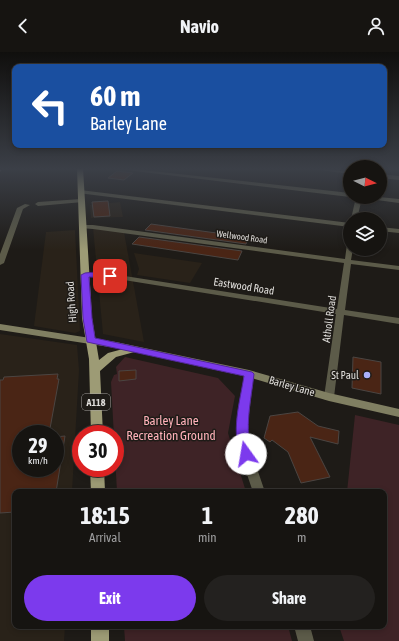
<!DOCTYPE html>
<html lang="en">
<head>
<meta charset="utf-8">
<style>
  body { margin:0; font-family:"Asap Condensed",sans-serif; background:#23211f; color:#f1f3f6; height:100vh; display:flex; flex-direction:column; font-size:15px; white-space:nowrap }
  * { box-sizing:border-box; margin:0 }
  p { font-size:13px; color:#9e9e9f }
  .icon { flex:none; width:22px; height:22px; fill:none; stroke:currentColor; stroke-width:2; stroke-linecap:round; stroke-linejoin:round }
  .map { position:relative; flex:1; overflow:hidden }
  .drawer { position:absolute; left:12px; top:437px; width:375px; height:140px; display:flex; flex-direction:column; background:#161411; border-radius:8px; box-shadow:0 2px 6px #0003,0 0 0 1px #353331 }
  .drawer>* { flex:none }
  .guide { position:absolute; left:12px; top:12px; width:375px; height:84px; border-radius:8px; box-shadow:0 2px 6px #0003,0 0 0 1px #353331; background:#1a4fa0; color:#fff; overflow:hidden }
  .needle { width:26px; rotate:96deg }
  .buttons { position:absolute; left:343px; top:108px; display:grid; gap:8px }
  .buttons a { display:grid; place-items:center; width:44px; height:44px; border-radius:50%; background:#161411; box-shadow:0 2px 6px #0003,0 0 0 1px #353331; font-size:20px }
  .speed { position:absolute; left:12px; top:373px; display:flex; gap:8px; font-size:20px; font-weight:700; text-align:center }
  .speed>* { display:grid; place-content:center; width:52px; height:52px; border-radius:50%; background:#161411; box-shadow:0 2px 6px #0003,0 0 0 1px #353331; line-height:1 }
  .speed small { font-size:10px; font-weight:400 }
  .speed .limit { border:6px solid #d22; background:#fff; color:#111 }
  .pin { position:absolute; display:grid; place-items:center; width:34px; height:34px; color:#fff; margin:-17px; border-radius:8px; box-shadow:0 2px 6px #0006 }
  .me { position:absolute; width:44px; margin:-22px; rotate:347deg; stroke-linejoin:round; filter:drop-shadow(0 0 3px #0008) }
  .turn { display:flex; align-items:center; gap:14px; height:84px; padding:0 12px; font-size:18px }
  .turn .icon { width:52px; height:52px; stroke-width:2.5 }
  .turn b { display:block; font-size:28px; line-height:34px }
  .eta { display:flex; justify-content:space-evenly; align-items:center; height:68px; text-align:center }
  .eta b { font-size:24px; font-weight:700; line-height:28px }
  .button { display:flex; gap:8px; margin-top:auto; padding:8px 12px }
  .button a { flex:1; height:46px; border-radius:24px; background:#7c3aed; color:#fff; font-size:16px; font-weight:700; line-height:46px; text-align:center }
  .button a+a { background:#23211f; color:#f1f3f6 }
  header { display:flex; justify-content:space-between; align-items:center; height:52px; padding:0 12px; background:#161411; font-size:18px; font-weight:700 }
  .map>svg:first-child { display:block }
</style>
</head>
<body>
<header><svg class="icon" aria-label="back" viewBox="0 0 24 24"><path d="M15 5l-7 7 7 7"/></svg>Navio<svg class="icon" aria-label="person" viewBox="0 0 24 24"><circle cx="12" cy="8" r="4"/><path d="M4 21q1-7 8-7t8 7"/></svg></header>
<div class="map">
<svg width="399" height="589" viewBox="0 0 399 589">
  <rect width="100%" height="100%" fill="#1e1b17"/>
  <g fill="#292219" fill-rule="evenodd">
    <path d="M120,150L123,165L91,166L90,153Z"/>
    <path d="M93,176L124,180L144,290L103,282Z"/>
    <path d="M75,178L80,279L75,281L34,274L46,180Z"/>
    <path d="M134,201L202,211L190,231L137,223L139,217Z"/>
    <path d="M0,282L77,293L79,318L72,440H15V574H65L64,589H0ZM21,382H55V416H21Z"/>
  </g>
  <g fill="#3e2326">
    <path d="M125,305L218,326L235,344L228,381L246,440H117L111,330L114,323L117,322L116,315Z"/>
    <path d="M355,363L399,373V589H344L339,574H384V440H347Z"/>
    <path d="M124,574H288L292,589H125Z"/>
  </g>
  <g fill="#4a2515" stroke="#4b4542">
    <path d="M117,119L133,121L124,128L108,126Z"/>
    <path d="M108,149L110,164L94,165L92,150Z"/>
    <path d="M151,172L209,180L249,185L246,192L145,178Z"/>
    <path d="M139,185L242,199L238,208L132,192Z"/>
    <path d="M353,305L381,310V342L352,336Z"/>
    <path d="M136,318V327L119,329V319Z"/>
    <path d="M58,322L57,327H59L49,382H21V416H55V385L65,384L56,440H15V460L0,461V328H3L4,325Z"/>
    <path d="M298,360L318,374L339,379L338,392L310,385L330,425L301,431L288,400L272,388L270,390L264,386L270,364Z"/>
  </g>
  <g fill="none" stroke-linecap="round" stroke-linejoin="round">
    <g fill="#5c5b49" fill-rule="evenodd">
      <path d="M110,116H125L350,141V145Z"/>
      <path d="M305,116H320L350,120V122Z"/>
      <path d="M380,122L399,124V128L380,126Z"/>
      <path d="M80,138L350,171V175L78,141V139Z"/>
      <path d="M356,145H379L399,147V151L362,146L357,167H351Z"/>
      <path d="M81,147L84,149L83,150L38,154L35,152L38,150Z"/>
      <path d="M25,152L30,153L23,157L4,211L0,213V202L17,156Z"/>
      <path d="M82,173H93L345,207L347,192L350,190V197H353L351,208L399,214V218L351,212L345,258L399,266V272L344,263L334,345L333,348H325L324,345L336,262L99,224L85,225L81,223L85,221L99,220L337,257L344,211L93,177L80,176V174Z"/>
      <path d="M380,175L399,177V181L380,179Z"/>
      <path d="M249,319L254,322L247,379L248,390L265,440H253L236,390L244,322Z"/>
      <path d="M294,574H310L314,589H298Z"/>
    </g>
    <path fill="#807f62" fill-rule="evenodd" d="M0,272L116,290L249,318L329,341L399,357V365L329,349L248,325L116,296L0,278Z"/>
    <g fill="#9d9b75" fill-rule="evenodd">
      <path d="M77,116H83L92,266L99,308L108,301L134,294L139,297L138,299L116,305L100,319L103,382H91L89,307L82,266Z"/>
      <path d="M90,416H104L105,440H91Z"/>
      <rect x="91" y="574" width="18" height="15"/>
    </g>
    <path stroke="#c5c3c0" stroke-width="2" stroke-dasharray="1 2.5" stroke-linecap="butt" d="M0,119L2,116"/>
  </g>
  <linearGradient id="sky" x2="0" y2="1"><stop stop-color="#100f0d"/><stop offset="0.59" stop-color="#3b3f47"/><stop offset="1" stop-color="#3b3f47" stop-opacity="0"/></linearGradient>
  <rect width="399" height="198" fill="url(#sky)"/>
  <path fill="#7c3aed" stroke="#51269a" d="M96,220L110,222L113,224L110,226L89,225L92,266L95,286L252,320L254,322C251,349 244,376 252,402L251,406L246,407L242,406C230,381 240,350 244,324L87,290L83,266L81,223L85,221Z"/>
  <circle fill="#a9b0fc" stroke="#1e1b17" stroke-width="1.5" cx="367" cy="323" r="4"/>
  <g text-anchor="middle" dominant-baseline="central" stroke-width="3" stroke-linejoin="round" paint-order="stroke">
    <g font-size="9" fill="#dfddda" stroke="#1e1b17">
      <text transform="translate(242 185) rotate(8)">Wellwood Road</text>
    </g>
    <rect fill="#1e1b17" stroke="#a5a3a0" stroke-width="1" x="82" y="342" width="28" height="16" rx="3"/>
    <g font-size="10" font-weight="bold" fill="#dfddda">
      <text x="96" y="350">A118</text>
    </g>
    <g font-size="11" fill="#dfddda" stroke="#1e1b17">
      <text transform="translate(244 234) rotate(9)">Eastwood Road</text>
      <text transform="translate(71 250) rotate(-94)">High Road</text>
      <text transform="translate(329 267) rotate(-82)">Atholl Road</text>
      <text transform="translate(292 334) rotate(16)">Barley Lane</text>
    </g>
    <g font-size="11" fill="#dfddda" stroke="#1e1b17" text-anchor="end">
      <text x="359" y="323">St Paul</text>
    </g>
    <g font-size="13" fill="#feb0b8" stroke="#1e1b17">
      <text x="171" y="368">Barley Lane<tspan x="171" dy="15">Recreation Ground</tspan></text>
    </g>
  </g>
</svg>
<div class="buttons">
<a><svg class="needle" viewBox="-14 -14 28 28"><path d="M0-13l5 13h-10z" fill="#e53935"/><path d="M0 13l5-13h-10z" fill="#9e9e9f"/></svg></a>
<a><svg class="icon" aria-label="layers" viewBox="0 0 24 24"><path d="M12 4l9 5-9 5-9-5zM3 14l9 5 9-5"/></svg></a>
</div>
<div class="speed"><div>29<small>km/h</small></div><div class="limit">30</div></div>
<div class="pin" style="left:110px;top:224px;background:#d93025"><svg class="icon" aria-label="arrive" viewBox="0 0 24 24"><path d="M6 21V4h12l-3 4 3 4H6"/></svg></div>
<svg class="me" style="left:246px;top:402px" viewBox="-20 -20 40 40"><circle r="19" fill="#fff"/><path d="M0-13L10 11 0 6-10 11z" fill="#7c3aed"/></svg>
<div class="guide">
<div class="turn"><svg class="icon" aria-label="left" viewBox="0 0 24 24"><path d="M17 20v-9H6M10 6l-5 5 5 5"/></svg><div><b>60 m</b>Barley Lane</div></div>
</div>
<section class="drawer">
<div class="eta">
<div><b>18:15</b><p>Arrival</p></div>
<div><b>1</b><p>min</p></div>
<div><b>280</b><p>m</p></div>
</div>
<div class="button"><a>Exit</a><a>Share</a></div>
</section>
</div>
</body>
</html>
